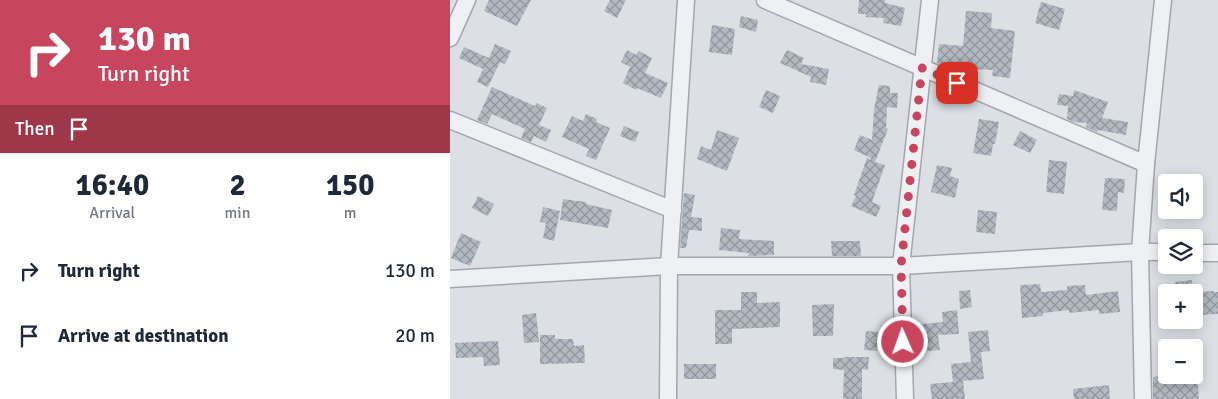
<!DOCTYPE html>
<html lang="en">
<head>
<meta charset="utf-8">
<style>
  body { margin:0; font-family:Signika,sans-serif; background:#f2f2f3; color:#1f2937; height:100vh; display:flex; flex-direction:column; font-size:19px; white-space:nowrap }
  * { box-sizing:border-box; margin:0 }
  p { font-size:16px; color:#747a83 }
  .icon { flex:none; width:28px; height:28px; fill:none; stroke:currentColor; stroke-width:2; stroke-linecap:round; stroke-linejoin:round }
  .map { position:relative; flex:1; overflow:hidden }
  .panel { display:flex; flex-direction:column; background:#fff; width:450px }
  .panel>* { flex:none }
  .top-card { background:#c7455d; color:#fff; overflow:hidden }
  .buttons { position:absolute; left:708px; top:174px; display:grid; gap:10px }
  .buttons a { display:grid; place-items:center; width:45px; height:45px; border-radius:5px; background:#fff; box-shadow:0 2px 12px #0003; font-size:25px }
  .pin { position:absolute; display:grid; place-items:center; width:42px; height:42px; color:#fff; margin:-21px; border-radius:10px; box-shadow:0 2px 8px #0006 }
  .me { position:absolute; width:55px; margin:-28px; rotate:358deg; stroke-linejoin:round; filter:drop-shadow(0 0 4px #0008) }
  .turn { display:flex; align-items:center; gap:18px; height:105px; padding:0 15px; font-size:22px }
  .turn .icon { width:65px; height:65px; stroke-width:2.5 }
  .turn b { display:block; font-size:35px; line-height:42px }
  .then { display:flex; align-items:center; height:48px; padding:0 15px; background:#0003; gap:10px; font-size:19px }
  .eta { display:flex; justify-content:space-evenly; align-items:center; height:85px; text-align:center }
  .eta b { font-size:30px; font-weight:700; line-height:35px }
  ul { padding:0; list-style:none }
  li { display:flex; align-items:center; gap:15px; height:65px; padding:0 15px }
  li div { flex:1 }
  li b { display:block; font-size:19px }
  li em { font-style:normal }
  main { display:flex; flex:1; min-height:0 }
  .map>svg:first-child { display:block }
</style>
</head>
<body>
<main>
<section class="panel">
<div class="top-card">
<div class="turn"><svg class="icon" aria-label="right" viewBox="0 0 24 24"><path d="M7 20v-9h11M14 6l5 5-5 5"/></svg><div><b>130 m</b>Turn right</div></div>
<div class="then">Then<svg class="icon" aria-label="arrive" viewBox="0 0 24 24"><path d="M6 21V4h12l-3 4 3 4H6"/></svg></div>
</div>
<div class="eta">
<div><b>16:40</b><p>Arrival</p></div>
<div><b>2</b><p>min</p></div>
<div><b>150</b><p>m</p></div>
</div>
<ul>
<li><svg class="icon" aria-label="right" viewBox="0 0 24 24"><path d="M7 20v-9h11M14 6l5 5-5 5"/></svg><div><b>Turn right</b></div><em>130 m</em></li>
<li><svg class="icon" aria-label="arrive" viewBox="0 0 24 24"><path d="M6 21V4h12l-3 4 3 4H6"/></svg><div><b>Arrive at destination</b></div><em>20 m</em></li>
</ul>
</section>
<div class="map">
<svg width="768" height="399" viewBox="0 0 768 399">
  <defs>
    <pattern id="building-cross-hatch" width="8" height="8" patternUnits="userSpaceOnUse" patternTransform="scale(1.25)"><rect width="8" height="8" fill="#b3b9c2"/><path d="M0 0l8 8M0 8l8-8" fill="none" stroke="#91979f"/></pattern>
  </defs>
  <rect width="100%" height="100%" fill="#dce0e5"/>
  <g fill="url(#building-cross-hatch)">
    <path d="M39,0H81L67,26L34,11Z"/>
    <path d="M160,0H176L167,18L154,11Z"/>
    <path d="M409,0H435V3L455,8L451,26L433,23L434,18L416,17V14H408Z"/>
    <path d="M591,2L615,9L609,30L585,23Z"/>
    <path d="M516,11L542,13L541,28L565,31L560,78L542,76L543,70L498,68L487,63L489,44L513,46Z"/>
    <path d="M291,16L308,20L306,32L289,27Z"/>
    <path d="M262,25L285,29L282,55L259,52Z"/>
    <path d="M45,44L61,51L55,64L50,62L38,87L27,82L33,69L9,58L14,47L39,58Z"/>
    <path d="M177,50L186,55L189,51L202,58L195,73L218,83L211,98L187,88L186,90L173,83L180,67L171,62Z"/>
    <path d="M337,50L354,58L351,64L379,69L376,85L360,82L361,77L330,63Z"/>
    <path d="M429,85L440,86V93H448L447,108L437,107L436,128L438,129L425,162L435,165L422,202L431,206L426,217L401,206L406,196L404,195L417,158L421,160V158L404,150L410,135L422,140L424,109Z"/>
    <path d="M42,87L85,106L87,103L97,108L89,125L101,130L96,142L84,136L81,142L71,138L75,129L42,114L37,124L27,120Z"/>
    <path d="M316,90L330,96L323,113L309,107Z"/>
    <path d="M624,90L658,102L652,118L678,122L676,135L648,130L647,132L636,127L637,123L624,122L617,119L618,106L607,105L609,94L623,96Z"/>
    <path d="M136,114L147,119L146,122L160,128L146,160L136,156L139,149L112,137L122,116L133,121Z"/>
    <path d="M529,119L549,122L545,144H543L541,156L523,153Z"/>
    <path d="M174,126L189,132L185,142L170,136Z"/>
    <path d="M267,130L289,138L277,171L247,159L251,146L261,150Z"/>
    <path d="M570,131L587,140L580,153L563,145Z"/>
    <path d="M599,160L617,162L614,194L596,192Z"/>
    <path d="M487,165L502,168L500,176L509,179L505,198L481,192Z"/>
    <path d="M655,178L675,179L674,193L668,192L667,211L652,210Z"/>
    <path d="M234,193L245,195L241,217L252,218V231L239,230L236,248H230Z"/>
    <path d="M28,196L44,204L38,216L22,208Z"/>
    <path d="M113,199L136,202V204L162,210L158,228L110,220Z"/>
    <path d="M93,207L110,211L104,241L93,238L96,223L90,222Z"/>
    <path d="M528,210L547,212L545,234L526,232Z"/>
    <path d="M271,228L290,230L289,239L324,241V255L298,256L299,253L269,250Z"/>
    <path d="M11,233L31,242L20,266L1,258Z"/>
    <path d="M381,241H410L411,256H382Z"/>
    <path d="M742,280L743,292H726L725,282Z"/>
    <path d="M590,284L591,292L617,290V286L635,285L636,295L668,291L670,312L649,314V310L619,313V310L593,313V316L572,318L570,285Z"/>
    <path d="M520,290L522,307L510,309L509,291Z"/>
    <path d="M764,291V292H768V314L744,315V292Z"/>
    <path d="M291,292H307V303L330,302V327L282,329V344H265V310H291Z"/>
    <path d="M384,304L383,336H363L362,305Z"/>
    <path d="M507,310L509,334L488,335L490,350L467,352L464,325L493,322L492,312Z"/>
    <path d="M86,313L89,342L74,343L72,315Z"/>
    <path d="M538,330L540,351L531,352L534,379L513,381L515,399H482L480,384L503,382L501,364L521,362L518,332Z"/>
    <path d="M416,331L428,332L427,351L414,350Z"/>
    <path d="M90,335H105V339H123L124,346L134,345L135,363L90,364Z"/>
    <path d="M48,341L50,365L34,366L33,357L6,358L5,343Z"/>
    <path d="M394,357H419L418,370L412,369V399H393L394,370L383,369V358H394Z"/>
    <rect x="234" y="364" width="32" height="15"/>
    <path d="M720,375H747L749,399H703V377Z"/>
    <path d="M659,385L660,399H624L623,389Z"/>
  </g>
  <g fill="none" stroke-linecap="round" stroke-linejoin="round">
    <defs>
      <g id="minor">
        <path d="M315,0L696,164"/>
        <path d="M0,38L17,0"/>
        <path d="M0,120L223,210"/>
        <path d="M744,253H768"/>
        <path d="M0,279L219,266H451L690,252H716"/>
        <path d="M218,399L219,266L236,0"/>
        <path d="M455,399L451,266L480,0"/>
        <path d="M693,399L690,252L696,164L713,0"/>
      </g>
    </defs>
    <use href="#minor" stroke="#a2a7af" stroke-width="19"/>
    <use href="#minor" stroke="#eef0f4" stroke-width="16"/>
  </g>
  <g fill="none" stroke-linecap="round" stroke-linejoin="round">
    <path stroke="#c7455d" stroke-width="9" stroke-dasharray="0 16.2" d="M453,342L451,266L472,68L507,83"/>
  </g>
</svg>
<div class="buttons">
<a><svg class="icon" aria-label="sound" viewBox="0 0 24 24"><path d="M4 9h4l5-4v14l-5-4H4zM17 9q2 3 0 6"/></svg></a>
<a><svg class="icon" aria-label="layers" viewBox="0 0 24 24"><path d="M12 4l9 5-9 5-9-5zM3 14l9 5 9-5"/></svg></a>
<a>+</a>
<a>−</a>
</div>
<div class="pin" style="left:507px;top:83px;background:#d93025"><svg class="icon" aria-label="arrive" viewBox="0 0 24 24"><path d="M6 21V4h12l-3 4 3 4H6"/></svg></div>
<svg class="me" style="left:453px;top:342px" viewBox="-20 -20 40 40"><circle r="17" fill="#c7455d" stroke="#fff" stroke-width="3"/><path d="M0-11L8 9 0 5-8 9z" fill="#fff"/></svg>
</div>
</main>
</body>
</html>
